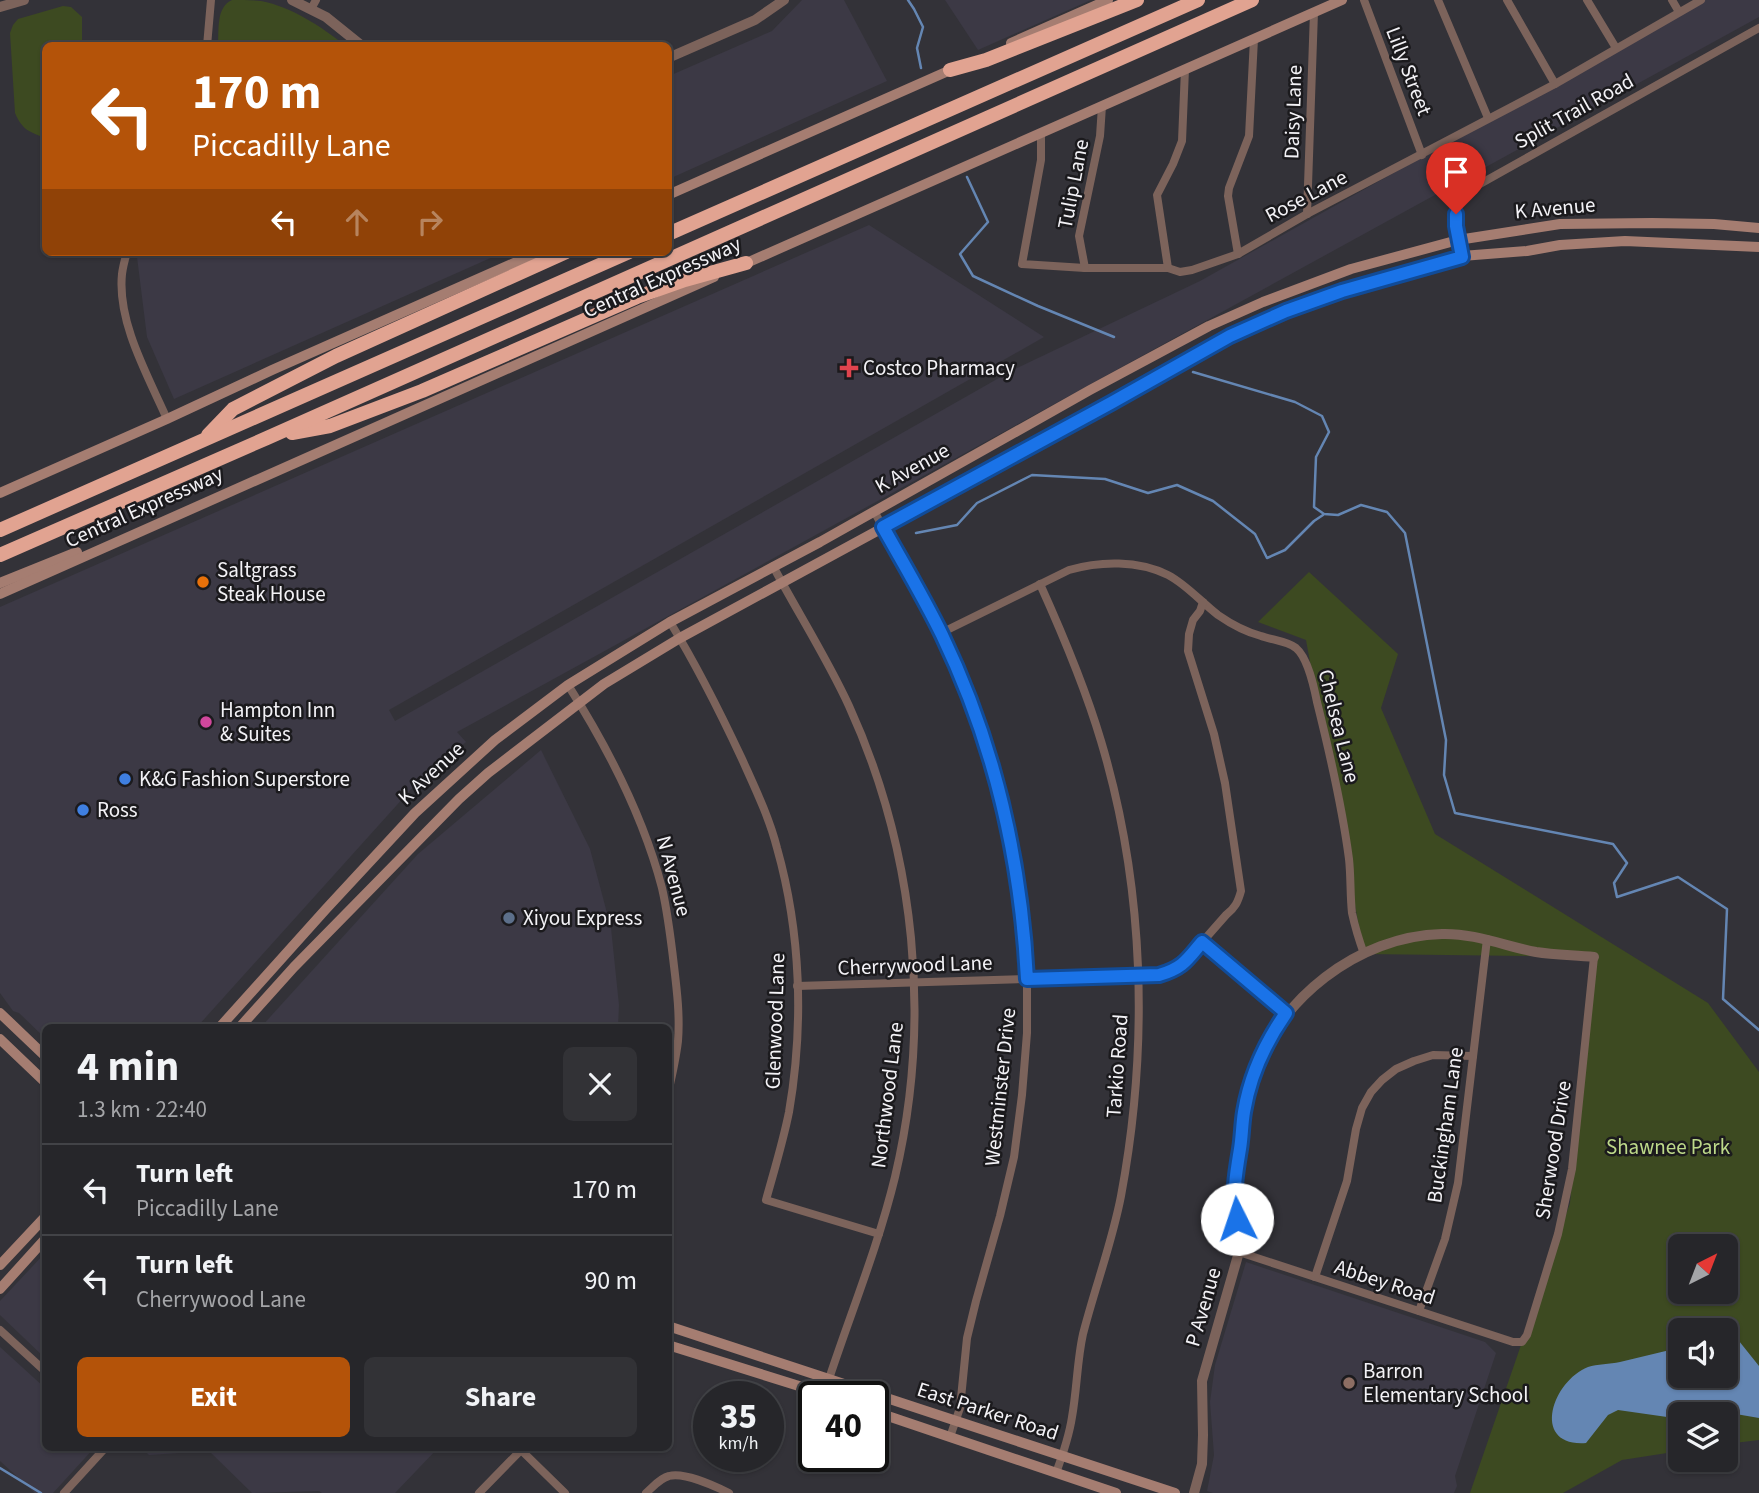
<!DOCTYPE html>
<html lang="en">
<head>
<meta charset="utf-8">
<style>
  body { margin:0; font-family:"Source Sans 3",sans-serif; background:#323236; color:#f1f3f6; height:100vh; display:flex; flex-direction:column; font-size:26px; white-space:nowrap }
  * { box-sizing:border-box; margin:0 }
  p { font-size:23px; color:#a4a5a8 }
  .icon { flex:none; width:38px; height:38px; fill:none; stroke:currentColor; stroke-width:2; stroke-linecap:round; stroke-linejoin:round }
  .map { position:relative; flex:1; overflow:hidden }
  .details { position:absolute; left:42px; top:1024px; width:630px; height:427px; display:flex; flex-direction:column; background:#26262a; border-radius:10px; box-shadow:0 2px 5px #0004,0 0 0 2px #424347 }
  .details>* { flex:none }
  .hud { position:absolute; left:42px; top:42px; width:630px; height:214px; border-radius:10px; box-shadow:0 2px 5px #0004,0 0 0 2px #424347; background:#b45309; color:#fff; overflow:hidden }
  .needle { width:46px; rotate:42deg }
  .controls { position:absolute; left:1668px; top:1234px; display:grid; gap:14px }
  .controls a { display:grid; place-items:center; width:70px; height:70px; border-radius:10px; background:#26262a; box-shadow:0 2px 5px #0004,0 0 0 2px #424347; font-size:35px }
  .speed { position:absolute; left:693px; top:1381px; display:flex; gap:14px; font-size:35px; font-weight:700; text-align:center }
  .speed>* { display:grid; place-content:center; width:91px; height:91px; border-radius:50%; background:#26262a; box-shadow:0 2px 5px #0004,0 0 0 2px #424347; line-height:1 }
  .speed small { font-size:18px; font-weight:400 }
  .speed .limit { border:4px solid #111; border-radius:10px; background:#fff; color:#111 }
  .pin { position:absolute; display:grid; place-items:center; width:60px; height:60px; color:#fff; margin:-72px -30px; border-radius:50% 50% 50% 0; rotate:-45deg; box-shadow:0 0 7px #0007 }
  .pin .icon { rotate:45deg }
  .me { position:absolute; width:77px; margin:-38px; rotate:356deg; stroke-linejoin:round; filter:drop-shadow(0 0 5px #0008) }
  .turn { display:flex; align-items:center; gap:24px; height:147px; padding:0 35px; font-size:32px }
  .turn .icon { width:91px; height:91px; stroke-width:2.5 }
  .turn b { display:block; font-size:49px; line-height:60px }
  .lanes { display:flex; align-items:center; height:66px; padding:0 35px; background:#0003; justify-content:center; gap:35px; direction:ltr }
  .lanes .off { opacity:.35 }
  .round { display:grid; place-items:center; flex:none; width:74px; height:74px; border-radius:10px; background:#323236 }
  .head { display:flex; align-items:center; justify-content:space-between; height:119px; padding:0 35px }
  h1 { font-size:42px; font-weight:700; line-height:52px }
  .primary-button { display:flex; gap:14px; margin-top:auto; padding:14px 35px }
  .primary-button a { flex:1; height:80px; border-radius:10px; background:#b45309; color:#fff; font-size:28px; font-weight:700; line-height:80px; text-align:center }
  .primary-button a+a { background:#323236; color:#f1f3f6 }
  ul { padding:0; list-style:none }
  li { display:flex; align-items:center; gap:21px; height:91px; padding:0 35px; border-top:2px solid #424347 }
  li div { flex:1 }
  li b { display:block; font-size:26px }
  li em { font-style:normal }
  .map>svg:first-child { display:block }
</style>
</head>
<body>
<div class="map">
<svg width="1759" height="1493" viewBox="0 0 1759 1493">
  <rect width="100%" height="100%" fill="#333238"/>
  <g fill="#3c3945">
    <path d="M802,0H844L887,81L669,179V76L772,31Z"/>
    <path d="M945,0H1091L978,50Z"/>
    <path d="M1703,0H1759V17L457,732L466,742L414,786L197,1027H46L45,1038L19,1013L13,1011L0,993V607L869,225L1044,337L389,710L395,721L1013,370L1200,281Z"/>
    <path d="M138,252H504L174,399L147,337L137,257Z"/>
    <path d="M541,750L590,849L611,928L619,1005L618,1027H261L418,854Z"/>
    <path d="M45,1253V1358L0,1315V1301Z"/>
    <path d="M1246,1262L1485,1342L1496,1353L1455,1476L1457,1486L1454,1493H1213L1207,1491L1214,1455L1210,1402L1215,1365Z"/>
    <path d="M0,1347L45,1388L46,1447H95L53,1493H35L0,1461Z"/>
    <path d="M141,1447H439L395,1493H322L319,1491L252,1493L209,1451L149,1455Z"/>
  </g>
  <g fill="#3d4a21" fill-rule="evenodd">
    <path d="M232,0C241,0 252,0 261,1C292,7 320,26 345,45H218C219,30 216,7 232,0Z"/>
    <path d="M63,6L71,7L82,17V45L46,46L45,138C29,131 23,131 15,113L10,33L13,25L18,19Z"/>
    <path d="M1309,572L1398,654L1381,708L1435,834L1708,1003L1759,1072V1440L1726,1444V1414H1680V1451L1622,1460L1563,1493H1470L1570,1203L1594,957L1364,954L1306,640L1258,622ZM1680,1246H1726V1292H1680ZM1680,1330H1726V1376H1680Z"/>
  </g>
  <path fill="#6486b3" d="M1717,1327L1731,1331L1759,1366V1418L1730,1413L1680,1414V1417H1667L1618,1410L1608,1415L1586,1443C1531,1447 1551,1382 1588,1367C1597,1364 1610,1364 1620,1362C1638,1358 1656,1353 1674,1349L1680,1346V1376H1726V1330H1711Z"/>
  <g fill="none" stroke-linecap="round" stroke-linejoin="round">
    <g stroke="#6486b3" stroke-width="2.5">
      <path d="M908,0L914,9L923,27L917,48L921,68"/>
      <path d="M967,177L988,222L960,254L973,276L1038,306L1114,337"/>
      <path d="M1193,372L1295,402L1322,416L1329,432L1316,457L1314,507L1324,514L1338,515L1361,505L1387,512L1405,533L1446,740L1444,775L1455,813L1613,844L1627,863L1614,883L1617,897L1678,877L1727,909L1723,999L1759,1030"/>
      <path d="M916,533L957,525L977,503L1032,475L1105,479L1148,493L1177,485L1213,501L1255,534L1267,558L1285,550L1314,521L1323,515"/>
      <path d="M0,1468L41,1493"/>
    </g>
    <g stroke="#7c635b" stroke-width="8">
      <path d="M1364,0L1422,155"/>
      <path d="M1438,0L1488,118"/>
      <path d="M1507,0L1555,84"/>
      <path d="M1587,0L1616,48"/>
      <path d="M1672,0L1679,12"/>
      <path d="M311,9L316,0"/>
      <path d="M207,46L211,0"/>
      <path d="M1041,133V160L1022,264L1085,268H1168L1180,272L1192,270L1238,254L1307,214L1555,84L1701,0"/>
      <path d="M1307,214L1314,12"/>
      <path d="M127,252C125,259 123,266 122,274C117,322 148,376 167,419"/>
      <path d="M1238,254L1228,196L1229,188L1249,136L1254,39"/>
      <path d="M1462,256C1456,231 1448,208 1471,189L1759,28"/>
      <path d="M1085,268L1079,236L1100,136L1102,106"/>
      <path d="M1168,268L1157,195L1173,164L1182,141L1185,69"/>
      <path d="M874,511L941,633L976,718L996,777L1007,823L1018,878L1025,933L1027,979V1033L1022,1095L1014,1157L1000,1216L976,1301L967,1338L960,1408L950,1437"/>
      <path d="M773,566C798,613 827,658 849,706C916,853 932,1021 895,1177C877,1251 847,1322 824,1394"/>
      <path d="M1040,584C1063,635 1085,687 1101,741C1145,888 1149,1046 1121,1196C1112,1243 1095,1287 1083,1334C1077,1361 1077,1389 1072,1417C1069,1437 1063,1454 1056,1473"/>
      <path d="M670,622C697,666 720,712 742,759C755,788 769,817 777,848C801,933 804,1025 789,1112C783,1142 774,1171 766,1200L879,1234"/>
      <path d="M941,633L1069,570C1100,561 1138,560 1168,575C1187,585 1201,602 1218,615C1231,624 1246,632 1261,636C1272,640 1287,641 1296,648C1308,658 1314,687 1317,702C1330,754 1342,806 1349,859C1351,877 1350,895 1352,913C1355,927 1359,940 1364,954"/>
      <path d="M568,685C608,748 643,815 662,888C668,914 671,940 674,966C677,991 680,1016 678,1041C676,1058 672,1076 668,1093"/>
      <path d="M1202,942L1286,1013"/>
      <path d="M797,986L1159,975L1173,971L1182,965L1226,915C1235,908 1238,902 1241,891L1225,783L1214,734L1188,651L1189,634L1193,620L1200,611L1203,602"/>
      <path d="M1239,1252L1513,1342H1522L1527,1335L1558,1234L1572,1169L1594,957"/>
      <path d="M1315,1277L1347,1181L1356,1129L1362,1108L1371,1092L1382,1080L1396,1069L1414,1061L1433,1055L1473,1056"/>
      <path d="M1419,1311L1445,1239L1458,1183L1487,939"/>
      <path d="M0,1330L46,1372"/>
      <path d="M521,1450L565,1493"/>
      <path d="M64,1493L106,1447"/>
      <path d="M479,1493L524,1447"/>
      <path d="M646,1493C653,1487 660,1478 669,1476C684,1472 715,1486 729,1493"/>
    </g>
    <g stroke="#7c635b" stroke-width="10">
      <path d="M292,0L326,17L362,46"/>
      <path d="M0,7L24,0"/>
      <path d="M668,58L755,20L784,0"/>
      <path d="M1194,1493L1202,1464L1203,1435L1202,1381L1239,1252C1240,1228 1232,1206 1235,1183C1236,1171 1239,1159 1240,1146C1243,1124 1244,1101 1251,1079C1278,999 1358,936 1442,934C1474,933 1505,946 1536,952C1555,955 1575,955 1594,957"/>
    </g>
    <g stroke="#a57d71" stroke-width="10">
      <path d="M1011,43L1108,0"/>
      <path d="M668,195L955,68"/>
      <path d="M742,265L1342,0"/>
      <path d="M0,493L167,419L272,370L539,252"/>
      <path d="M0,583L77,552"/>
      <path d="M0,594L714,277"/>
      <path d="M0,1013L46,1057"/>
      <path d="M220,1027L326,909L415,813L495,740L568,685L670,622L820,542L1090,390L1209,326L1263,302L1351,269L1458,240L1560,224L1652,223L1714,224L1759,228"/>
      <path d="M240,1027L294,967L459,799L488,773L604,684L680,638L1096,412L1230,336L1307,303L1397,274L1462,256L1527,251L1560,245L1625,241L1759,247"/>
      <path d="M0,1039L46,1083"/>
      <path d="M0,1265L46,1216"/>
      <path d="M0,1289L46,1238"/>
      <path d="M668,1326L1175,1493"/>
      <path d="M668,1345L831,1396"/>
      <path d="M873,1411L1116,1493"/>
    </g>
    <g stroke="#e1a391" stroke-width="14">
      <path d="M950,70L986,60L1137,0"/>
      <path d="M668,234L1198,0"/>
      <path d="M292,433L330,426L422,391L637,297L685,280L746,263"/>
      <path d="M208,435L233,409L336,356L566,252"/>
      <path d="M0,530L629,252"/>
      <path d="M0,555L267,438L1252,0"/>
    </g>
  </g>
  <g fill="none" stroke-linecap="round" stroke-linejoin="round">
    <defs>
      <path id="route" d="M1237,1219C1232,1195 1236,1173 1240,1149C1242,1137 1242,1124 1244,1112C1250,1075 1265,1043 1286,1013L1202,942C1187,960 1183,968 1159,975L1027,979C1021,860 994,743 942,635C924,598 903,563 883,527L1111,403L1230,336L1286,311L1342,291L1462,257L1456,226V214"/>
    </defs>
    <use href="#route" stroke="#114b97" stroke-width="18"/>
    <use href="#route" stroke="#1a73e8" stroke-width="12"/>
  </g>
  <path fill="#e0444e" stroke="#1b1a1d" stroke-width="2.5" d="M845.5 357.5h7v7h7v7h-7v7h-7v-7h-7v-7h7z"/>
  <circle fill="#e8710a" stroke="#1b1a1d" stroke-width="2.5" cx="203" cy="582" r="7"/>
  <circle fill="#d1479c" stroke="#1b1a1d" stroke-width="2.5" cx="206" cy="722" r="7"/>
  <g fill="#3f7fe0" stroke="#1b1a1d" stroke-width="2.5">
    <circle cx="125" cy="779" r="7"/>
    <circle cx="83" cy="810" r="7"/>
  </g>
  <circle fill="#5c6f8a" stroke="#1b1a1d" stroke-width="2.5" cx="509" cy="918" r="7"/>
  <circle fill="#8d6e63" stroke="#1b1a1d" stroke-width="2.5" cx="1349" cy="1383" r="7"/>
  <g text-anchor="middle" dominant-baseline="central" stroke-width="5" stroke-linejoin="round" paint-order="stroke">
    <g font-size="21" fill="#f3f2f6" stroke="#1b1a1d">
      <text transform="translate(1409 71) rotate(69)">Lilly Street</text>
      <text transform="translate(1574 111) rotate(-29)">Split Trail Road</text>
      <text transform="translate(1293 112) rotate(-88)">Daisy Lane</text>
      <text transform="translate(1073 184) rotate(-79)">Tulip Lane</text>
      <text transform="translate(1306 196) rotate(-28)">Rose Lane</text>
      <text transform="translate(1555 208) rotate(-5)">K Avenue</text>
      <text transform="translate(662 277) rotate(-24)">Central Expressway</text>
      <text transform="translate(912 468) rotate(-29)">K Avenue</text>
      <text transform="translate(144 507) rotate(-24)">Central Expressway</text>
      <text transform="translate(1339 726) rotate(76)">Chelsea Lane</text>
      <text transform="translate(431 773) rotate(-43)">K Avenue</text>
      <text transform="translate(674 876) rotate(75)">N Avenue</text>
      <text transform="translate(915 965) rotate(-2)">Cherrywood Lane</text>
      <text transform="translate(775 1021) rotate(-88)">Glenwood Lane</text>
      <text transform="translate(1117 1066) rotate(-86)">Tarkio Road</text>
      <text transform="translate(1000 1087) rotate(-84)">Westminster Drive</text>
      <text transform="translate(887 1095) rotate(-83)">Northwood Lane</text>
      <text transform="translate(1445 1125) rotate(-82)">Buckingham Lane</text>
      <text transform="translate(1553 1150) rotate(-81)">Sherwood Drive</text>
      <text transform="translate(1385 1282) rotate(18)">Abbey Road</text>
      <text transform="translate(1203 1307) rotate(-74)">P Avenue</text>
      <text transform="translate(988 1411) rotate(18)">East Parker Road</text>
    </g>
    <g font-size="21" fill="#f3f2f6" stroke="#1b1a1d" text-anchor="start">
      <text x="863" y="368">Costco Pharmacy</text>
      <text x="217" y="570">Saltgrass<tspan x="217" dy="24">Steak House</tspan></text>
      <text x="220" y="710">Hampton Inn<tspan x="220" dy="24">&amp; Suites</tspan></text>
      <text x="139" y="779">K&amp;G Fashion Superstore</text>
      <text x="97" y="810">Ross</text>
      <text x="523" y="918">Xiyou Express</text>
      <text x="1363" y="1371">Barron<tspan x="1363" dy="24">Elementary School</tspan></text>
    </g>
    <g font-size="21" fill="#bdd989" stroke="#1b1a1d">
      <text x="1668" y="1147">Shawnee Park</text>
    </g>
  </g>
</svg>
<div class="controls">
<a><svg class="needle" viewBox="-14 -14 28 28"><path d="M0-13l5 13h-10z" fill="#e53935"/><path d="M0 13l5-13h-10z" fill="#a4a5a8"/></svg></a>
<a><svg class="icon" aria-label="sound" viewBox="0 0 24 24"><path d="M4 9h4l5-4v14l-5-4H4zM17 9q2 3 0 6"/></svg></a>
<a><svg class="icon" aria-label="layers" viewBox="0 0 24 24"><path d="M12 4l9 5-9 5-9-5zM3 14l9 5 9-5"/></svg></a>
</div>
<div class="speed"><div>35<small>km/h</small></div><div class="limit">40</div></div>
<div class="pin" style="left:1456px;top:214px;background:#d93025"><svg class="icon" aria-label="arrive" viewBox="0 0 24 24"><path d="M6 21V4h12l-3 4 3 4H6"/></svg></div>
<svg class="me" style="left:1237px;top:1219px" viewBox="-20 -20 40 40"><circle r="19" fill="#fff"/><path d="M0-13L10 11 0 6-10 11z" fill="#1a73e8"/></svg>
<div class="hud">
<div class="turn"><svg class="icon" aria-label="left" viewBox="0 0 24 24"><path d="M17 20v-9H6M10 6l-5 5 5 5"/></svg><div><b>170 m</b>Piccadilly Lane</div></div>
<div class="lanes"><svg class="icon" aria-label="left" viewBox="0 0 24 24"><path d="M17 20v-9H6M10 6l-5 5 5 5"/></svg><svg class="icon off" aria-label="ahead" viewBox="0 0 24 24"><path d="M12 20V5M6 11l6-6 6 6"/></svg><svg class="icon off" aria-label="right" viewBox="0 0 24 24"><path d="M7 20v-9h11M14 6l5 5-5 5"/></svg></div>
</div>
<section class="details">
<div class="head"><div><h1>4 min</h1><p>1.3 km · 22:40</p></div><a class="round"><svg class="icon" aria-label="close" viewBox="0 0 24 24"><path d="M6 6l12 12M18 6L6 18"/></svg></a></div>
<ul>
<li><svg class="icon" aria-label="left" viewBox="0 0 24 24"><path d="M17 20v-9H6M10 6l-5 5 5 5"/></svg><div><b>Turn left</b><p>Piccadilly Lane</p></div><em>170 m</em></li>
<li><svg class="icon" aria-label="left" viewBox="0 0 24 24"><path d="M17 20v-9H6M10 6l-5 5 5 5"/></svg><div><b>Turn left</b><p>Cherrywood Lane</p></div><em>90 m</em></li>
</ul>
<div class="primary-button"><a>Exit</a><a>Share</a></div>
</section>
</div>
</body>
</html>
